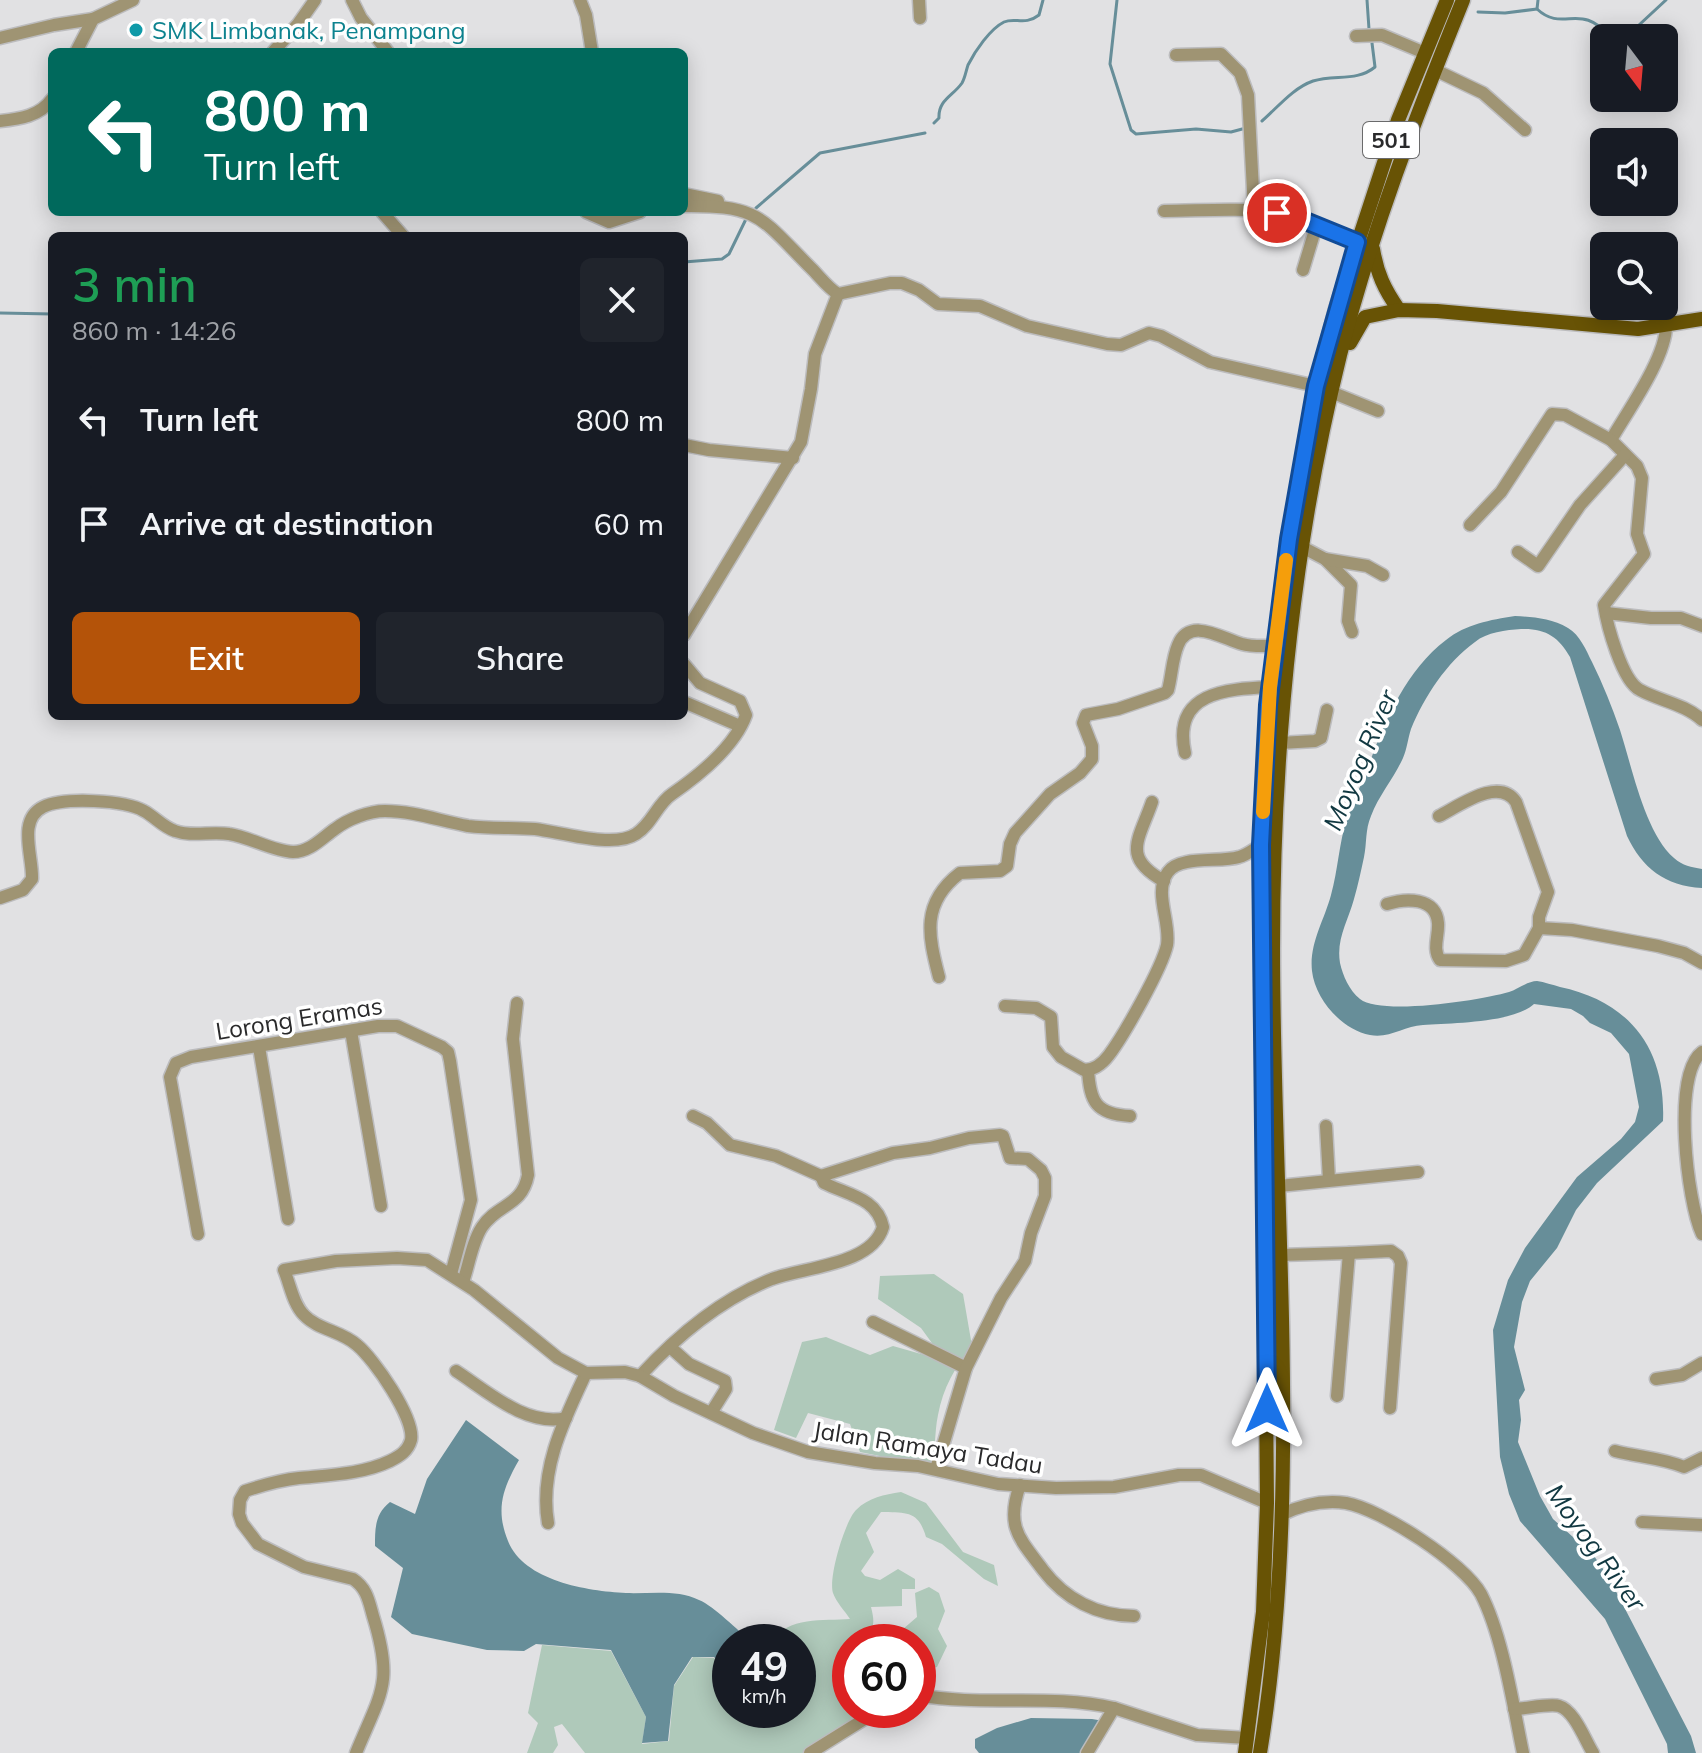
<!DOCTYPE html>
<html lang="en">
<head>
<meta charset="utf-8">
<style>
  body { margin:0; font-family:Mulish,sans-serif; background:#20242c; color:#f1f3f6; height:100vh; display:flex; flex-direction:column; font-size:30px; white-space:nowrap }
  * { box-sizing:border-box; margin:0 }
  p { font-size:26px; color:#9ea1a6 }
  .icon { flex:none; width:44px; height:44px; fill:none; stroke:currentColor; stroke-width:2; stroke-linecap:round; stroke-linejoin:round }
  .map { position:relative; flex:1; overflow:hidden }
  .details { position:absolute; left:48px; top:232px; width:640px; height:488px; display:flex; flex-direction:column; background:#171b24; border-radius:12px; box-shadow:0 4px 20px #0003 }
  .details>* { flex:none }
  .guide { position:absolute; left:48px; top:48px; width:640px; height:168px; border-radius:12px; box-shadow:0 4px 20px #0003; background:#00695c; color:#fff; overflow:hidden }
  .needle { width:52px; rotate:164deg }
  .buttons { position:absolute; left:1590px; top:24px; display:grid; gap:16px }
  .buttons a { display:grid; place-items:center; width:88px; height:88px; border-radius:12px; background:#171b24; box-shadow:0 4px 20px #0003; font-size:40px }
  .speed { position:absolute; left:712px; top:1624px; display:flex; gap:16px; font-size:40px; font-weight:700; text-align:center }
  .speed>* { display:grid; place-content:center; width:104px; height:104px; border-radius:50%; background:#171b24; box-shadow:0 4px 20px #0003; line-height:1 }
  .speed small { font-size:20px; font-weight:400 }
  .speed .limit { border:12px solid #d22; background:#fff; color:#111 }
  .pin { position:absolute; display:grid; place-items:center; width:68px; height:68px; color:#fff; margin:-34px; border:4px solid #fff; border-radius:50%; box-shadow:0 2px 8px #0007 }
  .me { position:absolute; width:88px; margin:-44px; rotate:0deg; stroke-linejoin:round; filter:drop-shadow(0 0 6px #0008) }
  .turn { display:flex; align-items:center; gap:28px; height:168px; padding:0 24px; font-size:36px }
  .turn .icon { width:104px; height:104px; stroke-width:2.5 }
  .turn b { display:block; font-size:56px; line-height:68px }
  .round { display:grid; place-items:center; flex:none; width:84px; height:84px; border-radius:12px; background:#20242c }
  .head { display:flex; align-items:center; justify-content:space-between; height:136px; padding:0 24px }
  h1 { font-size:48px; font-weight:600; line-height:60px; color:#1e9e55 }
  .action { display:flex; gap:16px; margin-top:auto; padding:16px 24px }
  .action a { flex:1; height:92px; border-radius:12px; background:#b45309; color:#fff; font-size:32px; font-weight:600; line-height:92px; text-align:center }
  .action a+a { background:#20242c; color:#f1f3f6 }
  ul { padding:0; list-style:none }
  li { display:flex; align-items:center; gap:24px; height:104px; padding:0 24px }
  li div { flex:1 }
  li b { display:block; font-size:30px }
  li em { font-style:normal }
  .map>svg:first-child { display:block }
</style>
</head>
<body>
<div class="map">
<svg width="1702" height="1753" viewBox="0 0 1702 1753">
  <rect width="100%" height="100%" fill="#e1e1e3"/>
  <g fill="#afc9ba">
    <path d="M934,1274L963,1294L972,1346C955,1367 943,1388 938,1415C934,1433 937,1449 929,1466L860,1452L850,1424L808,1413L796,1438L774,1430L802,1342L826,1337L870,1355L893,1346L935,1358L937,1350L921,1328L878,1299L880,1276Z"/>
    <path d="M901,1492L926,1503L963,1552L994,1565L998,1586L984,1579L942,1544L926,1537C918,1510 907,1513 881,1512L866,1533L874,1552L861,1571L865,1576L880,1580L898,1569L915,1579V1589H902V1606L871,1607C876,1626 872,1626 867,1642H850V1710H873L804,1753H585L562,1724L554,1727L558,1745L553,1753H527L538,1723L528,1713L542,1645L611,1651L646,1717L642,1744L669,1741L674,1686L693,1657L714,1658L730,1674V1710H798V1642H772C787,1616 824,1621 850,1619C845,1611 836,1602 833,1593C828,1578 845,1521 856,1510C869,1497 884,1495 901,1492Z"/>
    <path d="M929,1587L939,1593L945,1611L938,1629L947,1646L937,1667L920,1671L918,1642H888L917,1617L915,1593Z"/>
  </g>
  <g fill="#678e99">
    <path d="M1515,616C1533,617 1551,618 1568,628C1580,635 1586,650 1592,662C1603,684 1612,707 1620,730C1632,767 1645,833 1674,858C1683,866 1691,867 1702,869V888C1665,886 1642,868 1627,836L1570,657C1559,637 1545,628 1521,629C1506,630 1487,632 1475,642C1447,662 1424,697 1411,729C1408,738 1407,749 1403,758C1394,778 1379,795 1371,816C1365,830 1367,843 1364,857C1361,871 1358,885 1354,899C1348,921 1336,939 1340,963C1343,976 1349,990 1360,999C1381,1016 1482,1000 1509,992C1518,989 1528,981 1537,981C1544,982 1553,985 1560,987C1631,1002 1666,1050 1663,1121L1597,1183L1576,1210L1557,1248L1530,1281L1522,1302L1514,1347L1525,1390L1519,1400L1521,1420L1518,1442L1540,1496L1553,1519L1594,1556L1608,1576L1691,1736L1696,1753H1668L1667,1744L1605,1619L1520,1521L1509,1494L1500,1457L1493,1330L1508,1280L1525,1248L1577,1177L1621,1139L1635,1122L1639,1107L1629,1054L1611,1033L1590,1023L1583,1016L1571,1009L1534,1004C1514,1023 1451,1023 1423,1025C1404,1026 1389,1039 1370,1035C1342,1030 1315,999 1312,971C1309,944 1324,921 1331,895C1338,870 1339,843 1347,818C1351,802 1360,789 1366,773C1383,725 1404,672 1446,640C1466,624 1490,620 1515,616Z"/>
    <path d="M466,1420L519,1460C503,1488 495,1509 508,1541C524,1581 587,1591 626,1593C650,1594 677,1589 699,1600C714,1606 738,1631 752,1642H730V1673L714,1657H692L674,1685L668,1741L642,1743L646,1717L611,1650L536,1644L524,1651L487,1650L412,1634L391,1617L403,1568L375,1546C375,1528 375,1514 390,1502L415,1514L427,1479Z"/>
    <path d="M1031,1718L1092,1719L1098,1720L1102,1725L1083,1753H979L975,1748V1739L997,1728Z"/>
  </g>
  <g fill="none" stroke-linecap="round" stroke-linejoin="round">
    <g stroke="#678e99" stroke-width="3">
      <path d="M1117,0L1110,64L1131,130L1136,134L1196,129L1231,132L1246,128"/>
      <path d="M1367,0L1369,29"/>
      <path d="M1538,0L1537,9C1564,34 1580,0 1611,38"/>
      <path d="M1478,12L1505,13L1537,9"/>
      <path d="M1625,38L1666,0"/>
      <path d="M1262,121C1278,107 1293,88 1313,81C1334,74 1357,82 1375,67L1372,43"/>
      <path d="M934,123L939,118C938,100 953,96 962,83C965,78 966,71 968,65C975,51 990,29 1004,22C1015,17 1025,26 1039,15L1043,0"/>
      <path d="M756,208L820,153L925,133"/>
      <path d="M684,262L722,259L729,254L747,217"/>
      <path d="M0,313L52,314"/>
    </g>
    <defs>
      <g id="minor">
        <path d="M352,0L361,18L388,52"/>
        <path d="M580,0L586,15L592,52"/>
        <path d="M919,0L920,18"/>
        <path d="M1356,36L1382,35L1425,53"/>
        <path d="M0,38L54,25L93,19"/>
        <path d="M76,52L93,19L133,0"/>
        <path d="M273,52L298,24L315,0"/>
        <path d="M1176,55L1221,54L1240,73L1248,95L1254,210"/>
        <path d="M1435,70L1483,93L1525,130"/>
        <path d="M0,121C20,119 40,116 52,99"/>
        <path d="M684,194L718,201"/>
        <path d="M684,206C760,205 761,218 811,268C820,277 828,288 838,294L890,283H902L919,290L938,304L980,306L1027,326L1107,344L1121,345L1149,333L1161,336L1210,362L1316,386"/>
        <path d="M1164,211C1200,211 1239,207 1275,213C1303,217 1330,232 1357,242"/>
        <path d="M382,212L403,236"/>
        <path d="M586,212L609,222L640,212"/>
        <path d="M1303,270L1316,227"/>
        <path d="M1666,326C1666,358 1627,412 1611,440L1637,466L1642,478L1637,534L1644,554L1604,605C1607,625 1622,681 1640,690C1660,701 1685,704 1702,720"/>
        <path d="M1331,392L1378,411"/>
        <path d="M684,445L709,450L793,458"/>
        <path d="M1470,525L1501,492L1552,414L1565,415L1611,440"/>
        <path d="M1302,547L1325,559L1351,585L1348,621L1352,632"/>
        <path d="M1518,552L1538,566L1580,505L1625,455"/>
        <path d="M1325,559L1367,566L1383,575"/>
        <path d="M1606,613L1651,618H1681L1702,626"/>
        <path d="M684,635L801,442L811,389L815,354L838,294"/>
        <path d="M684,702L740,726"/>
        <path d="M1280,743L1315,741L1321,738L1327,710"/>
        <path d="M1185,753C1172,692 1226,689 1270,687"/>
        <path d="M1152,802C1139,840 1121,857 1164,881"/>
        <path d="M0,898L23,890L32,879C33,856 17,820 43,807C64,797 125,800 144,811C155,817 163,827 175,831C191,837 212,831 229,834C250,837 272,851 293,852C310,852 322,838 335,829C348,819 369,811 385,811C414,811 440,821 468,826C490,829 513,827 535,829C561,832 613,849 636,834C652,824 657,804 672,794C698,776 735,746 746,715L740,701L700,683L684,664"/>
        <path d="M1387,904C1406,898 1436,897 1438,923C1439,936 1432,949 1440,960L1506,961L1524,955L1539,928V917L1548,892L1516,802C1499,776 1459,806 1439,816"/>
        <path d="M1539,928L1572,930L1658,946L1684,953L1702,963"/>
        <path d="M939,977C928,935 921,903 960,873L1000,871L1007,866L1010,844L1015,833L1050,794L1080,773L1092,759V746L1083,723L1086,715L1118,709L1165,693L1168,690C1172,675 1172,659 1178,645C1190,616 1223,639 1242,644C1252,647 1263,646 1274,646"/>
        <path d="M1005,1006L1036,1008L1051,1017L1053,1047L1061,1057L1084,1070C1094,1070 1103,1063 1109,1055C1124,1035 1162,968 1167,945C1171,922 1153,892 1168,872C1180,855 1220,863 1239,857C1247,855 1254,849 1261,845"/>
        <path d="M351,1031L381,1206"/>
        <path d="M259,1047L288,1219"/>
        <path d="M1702,1052C1672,1074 1687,1202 1702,1234"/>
        <path d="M1088,1070C1090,1102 1096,1114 1130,1116"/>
        <path d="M693,1116L707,1123L730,1145L776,1156L821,1176"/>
        <path d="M1326,1126L1329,1180"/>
        <path d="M1279,1186L1418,1172"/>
        <path d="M198,1234L170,1077L176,1063L191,1057L378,1026H397L442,1047L448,1052L450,1061L471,1200L451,1274"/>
        <path d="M1349,1253L1391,1251L1398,1256L1401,1263L1390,1408"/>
        <path d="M1280,1255L1349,1253L1337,1396"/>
        <path d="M463,1282C469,1265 472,1242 482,1227C498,1203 522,1207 528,1175L513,1039L517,1003"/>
        <path d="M873,1322L966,1368"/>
        <path d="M670,1347L689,1364L725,1381L726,1389L711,1413"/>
        <path d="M456,1371C487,1391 526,1427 566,1418"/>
        <path d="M640,1376C676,1337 721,1299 772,1279C805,1267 872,1265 883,1227C877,1198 848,1195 824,1183L821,1176L893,1153L930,1148L969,1138L1000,1135L1003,1136L1010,1158L1028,1159L1041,1170L1045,1178V1196L1031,1233L1025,1261L1001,1298L966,1368L936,1469"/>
        <path d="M1656,1379L1682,1375L1702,1363"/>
        <path d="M1615,1451C1638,1457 1662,1458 1684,1467L1702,1458"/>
        <path d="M1020,1485C1005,1527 1020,1539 1043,1570C1065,1599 1097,1616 1134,1616"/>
        <path d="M1281,1515C1301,1505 1324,1500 1346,1503C1381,1509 1464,1563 1481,1594C1503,1637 1513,1705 1523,1753"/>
        <path d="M1642,1522L1702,1525"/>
        <path d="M548,1523C539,1470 564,1420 586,1373"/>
        <path d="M918,1695C983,1707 1050,1693 1114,1708"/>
        <path d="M1514,1709C1525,1709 1550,1703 1559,1706C1574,1710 1585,1740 1593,1753"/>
        <path d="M356,1753C381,1692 394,1684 373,1616C369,1602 367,1588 353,1579L304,1567L258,1544L242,1523L239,1514L240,1500L245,1491C263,1485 280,1480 299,1478C329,1475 363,1474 390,1461C400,1456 408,1451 411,1440C415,1418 374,1359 357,1345C342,1331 318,1330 304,1315C293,1304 290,1284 284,1270L336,1261L397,1258L427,1260L474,1290L558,1358L586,1373L625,1372L640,1376L674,1396L753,1433L808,1452L875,1463L918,1466L998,1484L1056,1488L1114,1487L1179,1475H1201L1267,1503"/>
        <path d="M810,1753L879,1710"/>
        <path d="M1087,1753L1114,1708L1197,1735L1248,1738"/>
      </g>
      <g id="major">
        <path d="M1373,249C1377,273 1384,289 1399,310"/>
        <path d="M1350,343L1365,317L1399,310L1437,311L1638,329L1702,319"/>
        <path d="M1245,1753L1263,1612L1267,1503L1261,845L1274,646L1305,442L1316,386L1336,309L1398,120L1447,0"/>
        <path d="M1260,1753C1303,1490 1273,1214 1273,949C1273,749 1292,549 1340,355C1371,233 1416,116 1463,0"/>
      </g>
    </defs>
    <use href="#minor" stroke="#bcbcbe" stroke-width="15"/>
    <use href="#major" stroke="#bcbcbe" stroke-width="17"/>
    <use href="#minor" stroke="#9f9473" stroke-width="12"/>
    <use href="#major" stroke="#685305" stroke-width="14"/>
  </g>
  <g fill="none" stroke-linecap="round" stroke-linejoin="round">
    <defs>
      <path id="route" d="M1267,1409L1261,845L1268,705L1289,539L1316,386L1357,242L1298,218L1277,213"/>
    </defs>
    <use href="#route" stroke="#114b97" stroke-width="20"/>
    <use href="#route" stroke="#1a73e8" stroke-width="14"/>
    <path stroke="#f59e0b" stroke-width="14" d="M1263,812L1270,687L1286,560"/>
  </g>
  <circle fill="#0f9aa8" stroke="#fff" stroke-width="3" cx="136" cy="30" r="8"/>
  <g text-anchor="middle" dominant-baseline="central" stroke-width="7" stroke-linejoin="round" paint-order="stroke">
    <rect fill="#fff" stroke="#6a6a6b" stroke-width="2" x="1363" y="122" width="56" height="36" rx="6"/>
    <g font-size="22" font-weight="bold" fill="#2a2a2b">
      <text x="1391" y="140">501</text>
    </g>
    <g font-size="24" fill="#0d838f" stroke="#fff" text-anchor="start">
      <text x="152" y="30">SMK Limbanak, Penampang</text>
    </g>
    <g font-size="24" fill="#2a2a2b" stroke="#fff">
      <text transform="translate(299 1018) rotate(-9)">Lorong Eramas</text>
      <text transform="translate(928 1447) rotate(9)">Jalan Ramaya Tadau</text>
    </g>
    <g font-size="26" font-style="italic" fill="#113841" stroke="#fff">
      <text transform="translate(1360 760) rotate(-67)">Moyog River</text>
      <text transform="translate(1596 1547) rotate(54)">Moyog River</text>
    </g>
  </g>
</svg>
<div class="buttons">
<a><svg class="needle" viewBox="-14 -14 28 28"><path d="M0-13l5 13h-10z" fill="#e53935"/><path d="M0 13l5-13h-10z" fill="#9ea1a6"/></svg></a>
<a><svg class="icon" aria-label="sound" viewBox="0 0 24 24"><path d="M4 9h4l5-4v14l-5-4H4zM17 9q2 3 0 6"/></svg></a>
<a><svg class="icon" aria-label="search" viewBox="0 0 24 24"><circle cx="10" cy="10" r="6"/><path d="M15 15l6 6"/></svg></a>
</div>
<div class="speed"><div>49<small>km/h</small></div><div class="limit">60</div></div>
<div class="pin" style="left:1277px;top:213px;background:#d93025"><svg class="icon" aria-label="arrive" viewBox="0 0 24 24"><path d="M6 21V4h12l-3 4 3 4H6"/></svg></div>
<svg class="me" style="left:1267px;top:1409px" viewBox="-20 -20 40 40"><path d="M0-17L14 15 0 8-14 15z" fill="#1a73e8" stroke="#fff" stroke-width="4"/></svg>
<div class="guide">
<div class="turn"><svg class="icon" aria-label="left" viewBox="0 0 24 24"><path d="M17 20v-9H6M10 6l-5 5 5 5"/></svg><div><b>800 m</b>Turn left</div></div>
</div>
<section class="details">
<div class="head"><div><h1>3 min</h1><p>860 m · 14:26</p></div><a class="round"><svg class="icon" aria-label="close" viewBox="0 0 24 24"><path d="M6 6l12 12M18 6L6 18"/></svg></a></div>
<ul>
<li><svg class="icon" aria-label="left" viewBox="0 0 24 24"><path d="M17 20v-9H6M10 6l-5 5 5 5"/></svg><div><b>Turn left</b></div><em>800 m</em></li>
<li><svg class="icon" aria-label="arrive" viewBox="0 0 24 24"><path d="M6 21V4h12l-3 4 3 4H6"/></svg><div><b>Arrive at destination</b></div><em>60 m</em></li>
</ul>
<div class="action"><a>Exit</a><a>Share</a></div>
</section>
</div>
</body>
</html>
